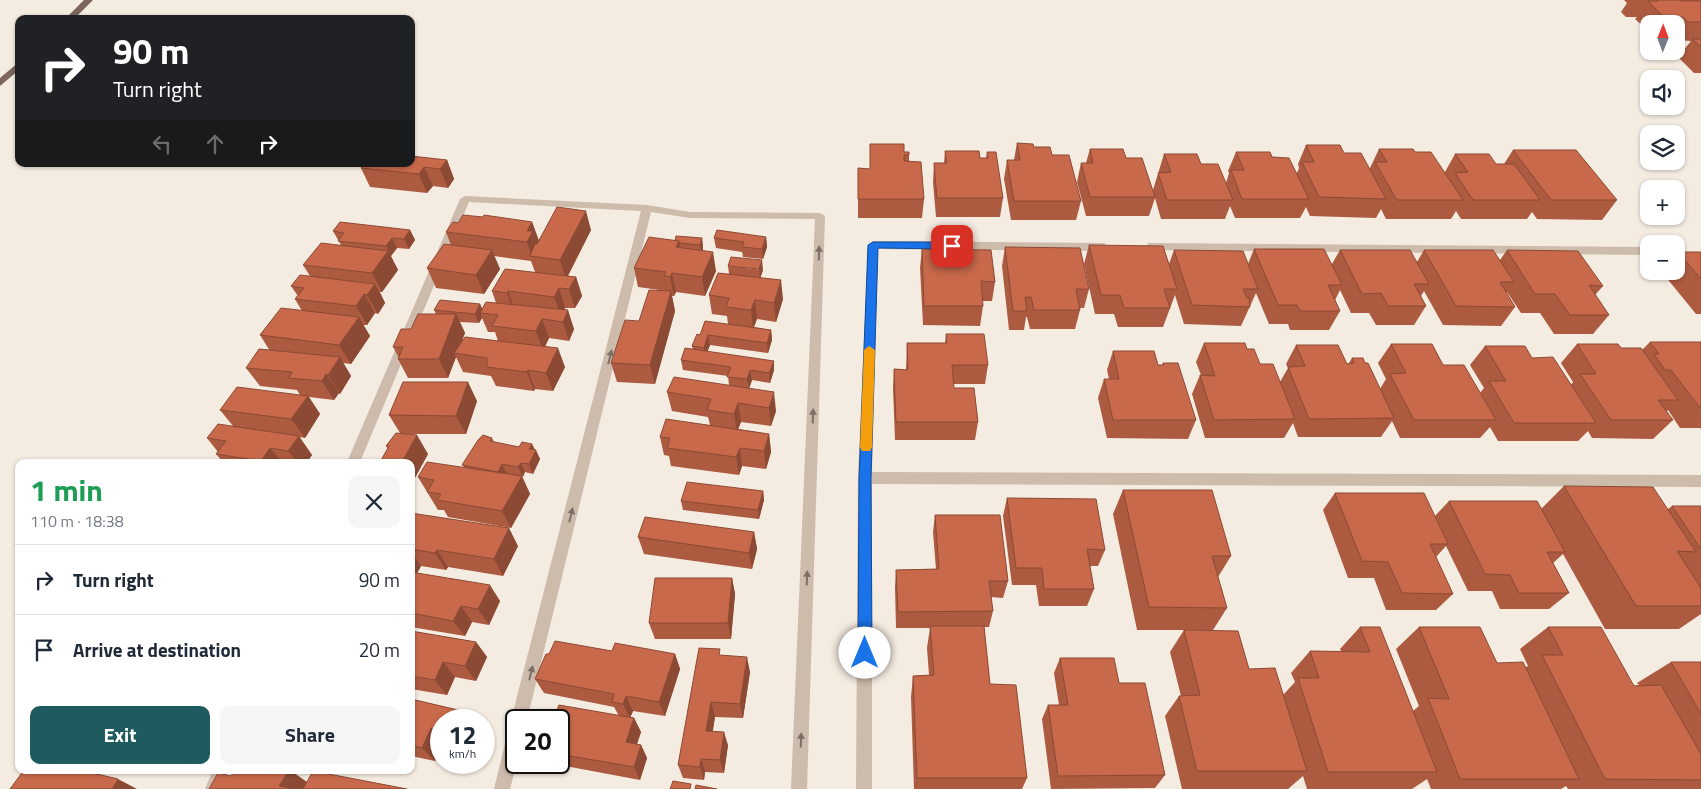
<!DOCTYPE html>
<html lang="en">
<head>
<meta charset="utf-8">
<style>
  body { margin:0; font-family:"Titillium Web",sans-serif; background:#f6f6f7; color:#1f2937; height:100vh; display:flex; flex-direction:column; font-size:19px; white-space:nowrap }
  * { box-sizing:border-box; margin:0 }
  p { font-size:16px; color:#747a83 }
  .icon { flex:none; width:28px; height:28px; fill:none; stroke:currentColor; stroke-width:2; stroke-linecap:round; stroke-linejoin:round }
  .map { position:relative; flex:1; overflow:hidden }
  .drawer { position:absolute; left:15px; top:459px; width:400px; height:315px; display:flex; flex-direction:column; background:#fff; border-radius:10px; box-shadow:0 1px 4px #0004 }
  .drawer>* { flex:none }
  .guide { position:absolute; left:15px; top:15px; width:400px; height:152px; border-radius:10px; box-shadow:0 1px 4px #0004; background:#202124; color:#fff; overflow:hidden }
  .needle { width:32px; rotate:1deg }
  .fabs { position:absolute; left:1640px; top:15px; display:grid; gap:10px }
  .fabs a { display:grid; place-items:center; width:45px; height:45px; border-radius:10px; background:#fff; box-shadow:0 1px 4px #0004; font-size:25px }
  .speed { position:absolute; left:430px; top:709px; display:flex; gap:10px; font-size:25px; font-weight:700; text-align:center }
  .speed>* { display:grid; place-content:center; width:65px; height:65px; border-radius:50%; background:#fff; box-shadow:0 1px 4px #0004; line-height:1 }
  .speed small { font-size:12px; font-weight:400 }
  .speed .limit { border:2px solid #111; border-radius:8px; background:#fff; color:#111 }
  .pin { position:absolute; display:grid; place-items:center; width:42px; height:42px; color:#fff; margin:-21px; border-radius:10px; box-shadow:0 2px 8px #0006 }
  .me { position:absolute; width:55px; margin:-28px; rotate:0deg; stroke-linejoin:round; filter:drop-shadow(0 0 4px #0008) }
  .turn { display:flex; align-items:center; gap:18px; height:105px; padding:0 15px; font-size:22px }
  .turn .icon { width:65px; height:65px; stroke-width:2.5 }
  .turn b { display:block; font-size:35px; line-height:42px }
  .lanes { display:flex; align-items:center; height:48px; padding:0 15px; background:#0003; justify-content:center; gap:25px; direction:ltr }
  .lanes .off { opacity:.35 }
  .round { display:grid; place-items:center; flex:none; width:52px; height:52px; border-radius:10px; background:#f6f6f7 }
  .headline { display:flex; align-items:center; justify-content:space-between; height:85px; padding:0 15px }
  h1 { font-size:30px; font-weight:700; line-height:38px; color:#1e9e55 }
  .action { display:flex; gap:10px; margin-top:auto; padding:10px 15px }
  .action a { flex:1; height:58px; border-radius:10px; background:#1f5a5e; color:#fff; font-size:20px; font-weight:700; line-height:58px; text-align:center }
  .action a+a { background:#f6f6f7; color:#1f2937 }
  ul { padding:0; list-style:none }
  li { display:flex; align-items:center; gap:15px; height:70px; padding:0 15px; border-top:1px solid #e0e1e3 }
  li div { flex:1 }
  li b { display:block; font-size:19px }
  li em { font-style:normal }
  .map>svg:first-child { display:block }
</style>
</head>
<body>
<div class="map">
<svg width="1701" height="789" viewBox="0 0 1701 789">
  <rect width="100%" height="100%" fill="#f4ebe1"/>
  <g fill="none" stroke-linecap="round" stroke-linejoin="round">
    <g fill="#cdbbac" fill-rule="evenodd">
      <path d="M465,196L647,205L690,212L820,213L825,216L807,789H791L815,219L690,218L651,212L527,720H516L517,762L510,789H494L508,732L510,726L513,725L511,720L641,211L469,202L360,462H347L460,199Z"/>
      <path d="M873,241L1104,243L1109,247L1104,251L878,249L872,472L1701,475V487L872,484V789H856L858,478L868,245Z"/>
      <path d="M1149,243L1649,247V255L1145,250L1144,247Z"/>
      <path d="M213,770H229L221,789H205Z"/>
    </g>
    <g fill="#7d675c" fill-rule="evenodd">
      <path d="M84,0H93L74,19H65Z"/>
      <path d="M19,62V70L0,86V78Z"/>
    </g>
  </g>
  <g fill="#ac5a40" fill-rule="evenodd">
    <path d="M1624,0H1701V73H1694L1678,57L1691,41L1676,40V24H1649V32L1635,19L1637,17H1626L1621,12L1627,3Z"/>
    <path d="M1017,143L1034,147L1052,155L1081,201L1076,220H1011L1004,179L1007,160H1014Z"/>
    <path d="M870,144L904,152H909V161L924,199L922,218H858V168L870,169Z"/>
    <path d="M1306,145L1344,153L1370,171V168L1379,149L1415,152L1445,172L1455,154L1496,164H1504L1513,150L1617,200L1602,220L1537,219L1532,212L1527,219H1461L1456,211L1451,219H1386L1381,209L1376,218L1310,216L1306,207L1300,218H1235L1230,206L1225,219H1161L1155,198L1149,216H1086L1077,182L1081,163H1086L1090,149L1126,158L1153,190L1164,154L1201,164L1226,183L1229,173L1228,171L1236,152L1272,157L1297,173L1299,168L1298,164Z"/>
    <path d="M945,151L980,158H986L987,152L1003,198L1000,217H936L933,182L934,163H944Z"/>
    <path d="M447,160L454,179L448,188L433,186L427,193L370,187L361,168Z"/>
    <path d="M532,222L539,241L591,230L568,276L576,277L582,296L575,308H565L564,310L574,329L569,341L549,338L545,347L565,367L553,391L535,389L534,391L496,386L491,376L463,372L456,357L448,378H408L398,359L399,358L393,347L411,329L436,314L434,310L480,304L482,309L496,303L492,291L535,272L531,261L494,256L500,269L484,294L436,288L427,268L451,245L446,232L458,223ZM482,318L488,332H495L498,341L462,340L465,333L460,322L479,323Z"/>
    <path d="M410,230L415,240L409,249L397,248L391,256L398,270L382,292H380L385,303L378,314L375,313L367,325H363L370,336L351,364L343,363L351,376L340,394L339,393L334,400L309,397L320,414L305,438L299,437L312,455L307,462H223L216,454L218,452L207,438L233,426L220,410L300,395L297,390L260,386L246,368L270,351L260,335L302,311L295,299L298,296L291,286L310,276L303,265L341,245L333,231Z"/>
    <path d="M766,237L767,247L763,259L743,257L742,252L716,248L714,238Z"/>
    <path d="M702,238L703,248V250L716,271L705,296L676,292L674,296H672L675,311L655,384L617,382L611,363L639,321L667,291L638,287L634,268L675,241Z"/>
    <path d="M1089,245L1169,264L1174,250L1248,264L1254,249L1332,264L1340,250L1417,262L1424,250L1500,260L1507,250L1603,286L1595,295L1609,315L1593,334H1554L1540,313H1521L1507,292L1506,293L1515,307L1501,326L1443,325L1424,291L1421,296L1426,306L1414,325H1376L1369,313H1351L1340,290L1335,300L1340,311L1329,330H1290L1288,324H1269L1256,293L1241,326L1184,324L1175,295L1163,327H1118L1114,314H1095L1084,264Z"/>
    <path d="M1005,247L1089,289L1084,308H1080V310L1075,329H1030L1027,317H1026L1024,330H1009L1002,266Z"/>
    <path d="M922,249L995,282L992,301H983V306L980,326L923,325L920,268Z"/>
    <path d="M1678,252H1701V314H1696L1661,271H1676V253Z"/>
    <path d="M728,266L763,270L760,278L783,299L776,322L757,319L754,327L771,330L772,340L768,353L710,345L707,352L774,361V370L770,383L752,380L749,388L776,411L771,426L741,422L738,429L769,434L771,452L766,469L742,466L739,475L671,466L669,456L664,455L660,437L710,425L708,417L672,411L667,392L729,385L728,376L683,370L681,360L693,350L692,346L700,335L728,324L727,316L712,314L709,295L729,274Z"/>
    <path d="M946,334L988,365L985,384H953L954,388L978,422L975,440H895L893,388L894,369L906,370L907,343H945Z"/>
    <path d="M1650,342H1701V429L1700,428H1680L1668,410L1666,412L1673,420L1653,439L1592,438L1588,431L1578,441H1498L1490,427L1480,438H1400L1392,421L1381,437H1298L1293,423L1284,438H1205L1192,394L1200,375H1201L1196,362L1204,343L1260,364L1280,382L1288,368L1286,364L1296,345L1347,364L1349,363L1352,358L1365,363L1380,389L1386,379L1378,363L1391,344L1443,365L1480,393L1484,388L1470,365L1485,346L1532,358L1571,385L1573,382L1561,363L1577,344L1642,350Z"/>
    <path d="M1113,351L1158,365H1162L1163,363L1196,420L1188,439L1107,438L1098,398L1104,379H1109L1107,370Z"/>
    <path d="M477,401L466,434H404L428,454L411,485V462L388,449L386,446L400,433L389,415Z"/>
    <path d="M492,438L494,442L519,447L532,444L540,459L533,474L525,472L522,477L530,494L511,528L448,517L444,510H438L418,477L464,467L462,465Z"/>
    <path d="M1564,486L1668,509L1672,506H1701V614L1679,629H1605L1563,554L1553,563L1569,593L1549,609H1500L1492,591H1468L1446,546L1436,557L1453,594L1436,610H1386L1374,578H1348L1323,510L1335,493L1435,516L1449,501L1541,509Z"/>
    <path d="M1123,490L1231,556L1218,577L1227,608L1213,630H1137L1113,514Z"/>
    <path d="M763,491L764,500L759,519L683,510L681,501Z"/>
    <path d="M1007,498L1105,550L1098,566H1090L1094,589L1087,606H1039L1036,585H1012L1003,516Z"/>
    <path d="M411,513L518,546L503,576L448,567L446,570L421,566L417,573L500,601L489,625L472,622L465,636L411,627Z"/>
    <path d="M935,515L1008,581L1003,598L991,597L993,611L989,627H984L990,684L1027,778L1022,789H914L911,697L913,676L929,675L927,648L930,628H896L895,587L896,570L936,569L933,532Z"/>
    <path d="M754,532L757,549L752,569L644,554L638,537Z"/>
    <path d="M732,578L735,594L731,639H655L649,623Z"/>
    <path d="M1360,627L1413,711L1419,706L1396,649L1419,627L1497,663L1526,667L1528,666L1520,649L1548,627L1634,686L1639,685L1637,683L1671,662H1701V789H1568L1566,786L1561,789H1431L1427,779L1412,789H1307L1303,776L1288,789H1182L1165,716L1179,696H1181L1170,652L1184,630L1249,669L1283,695L1295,682L1291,673L1310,651H1341L1340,649Z"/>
    <path d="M411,631L476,642L487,657L476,681L455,677L447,695L411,689Z"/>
    <path d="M612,651L675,654L680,669L665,716L633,711L630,718H634L641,732L637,744L641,745L647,758L640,780L544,762H559V720L619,716L614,707L544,693L535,679Z"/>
    <path d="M721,656L750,672L743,718L715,717L713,731L728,745L724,773L705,772L704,780L683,778L678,765Z"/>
    <path d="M1060,658L1165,775L1155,788L1051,789L1042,719L1048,705H1059L1054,673Z"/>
    <path d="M411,699L458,710L467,720H441V748L435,761L411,756Z"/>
  </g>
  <g fill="#8c4a34">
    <path d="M447,160L454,179L448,188L440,169Z"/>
    <path d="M424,167L433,186L427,193L419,174Z"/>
    <path d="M586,211L591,230L566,279L560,260Z"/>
    <path d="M532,222L539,241L532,257L527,242V231Z"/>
    <path d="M410,230L415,240L409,249L404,239Z"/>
    <path d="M766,237L767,247L763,259L762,249Z"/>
    <path d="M392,238L397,248L391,256L386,246Z"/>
    <path d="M702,238L703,248L701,255L700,245Z"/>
    <path d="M679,241L682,260L676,247Z"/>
    <path d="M492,250L500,269L484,294L476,275Z"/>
    <path d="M388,251L398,270L382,292L372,273Z"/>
    <path d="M713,252L716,271L705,296L702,277Z"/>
    <path d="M762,260L763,270L760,279L759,269Z"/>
    <path d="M672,273L676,292L674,296L670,277Z"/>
    <path d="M576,277L582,296L575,308L569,289Z"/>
    <path d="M781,280L783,299L776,322L774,303Z"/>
    <path d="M375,284L385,303L378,314L367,295Z"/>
    <path d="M559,288L565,308L561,316L554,297Z"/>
    <path d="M508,291L515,310L514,312L507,293Z"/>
    <path d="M671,291L675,311L655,384L650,365Z"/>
    <path d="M364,294L375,313L367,325L356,306Z"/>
    <path d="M755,300L757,319L753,329L751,310Z"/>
    <path d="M480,304L484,313H480L482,318L479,323L475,314Z"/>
    <path d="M568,310L574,329L569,341L563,322Z"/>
    <path d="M456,314L465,333L457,354L454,353L456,357L448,378L439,359Z"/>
    <path d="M359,317L370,336L351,364L339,345Z"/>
    <path d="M542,319L549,338L543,350L536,331Z"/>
    <path d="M771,330L772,340L768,353L767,343Z"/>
    <path d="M708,335L710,345L705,358L704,348Z"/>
    <path d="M558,348L565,367L553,391L546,373Z"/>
    <path d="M340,357L351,376L340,394L328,375Z"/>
    <path d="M774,361V370L770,383L769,373Z"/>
    <path d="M528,370L535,389L534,391L527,372Z"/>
    <path d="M750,370L752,380L749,389L747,379Z"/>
    <path d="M326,374L339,393L334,400L322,381Z"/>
    <path d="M468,382L477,401L466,434L456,416Z"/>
    <path d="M774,392L776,411L771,426L769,408Z"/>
    <path d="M308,396L320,414L305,438L291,419Z"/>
    <path d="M738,403L741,422L737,432L734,414Z"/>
    <path d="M769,434L771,452L766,469L764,451Z"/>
    <path d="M417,435L428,454L411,485V462H402Z"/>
    <path d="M299,436L312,455L307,462H297L288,451Z"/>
    <path d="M532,444L535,451L536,450L540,459L533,474L529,464V449Z"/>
    <path d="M270,448L282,462H262L261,461Z"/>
    <path d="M740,448L742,466L739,475L736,457Z"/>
    <path d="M521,463L525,472L523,477L518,467Z"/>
    <path d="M502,464L507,474L503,481L498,472Z"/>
    <path d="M522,476L530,494L511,528L502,511Z"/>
    <path d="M763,491L764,500L759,519L758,510Z"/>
    <path d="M509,528L518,546L503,576L494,559Z"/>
    <path d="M754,532L757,549L752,569L749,553Z"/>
    <path d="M437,550L448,567L446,570L435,553Z"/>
    <path d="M411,551L421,566L415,577L411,572Z"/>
    <path d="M732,578L735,594L731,639L728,623Z"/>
    <path d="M490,585L500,601L489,625L478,609Z"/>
    <path d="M461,606L472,622L465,636L453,621Z"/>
    <path d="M476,642L487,657L476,681L465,666Z"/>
    <path d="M675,654L680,669L665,716L659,702Z"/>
    <path d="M747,657L750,672L743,718L740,704Z"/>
    <path d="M443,662L455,677L447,695L435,680Z"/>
    <path d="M626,696L633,711L630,718L623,704Z"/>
    <path d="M711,702L715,717L710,744L706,731Z"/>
    <path d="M458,710L467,720H453Z"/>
    <path d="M634,718L641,732L633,755L626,742Z"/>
    <path d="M431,728L441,739V748L435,761L422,748Z"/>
    <path d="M724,732L728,745L724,773L720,760Z"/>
    <path d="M641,745L647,758L640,780L634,767Z"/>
    <path d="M701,759L705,772L704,780L700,767Z"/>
    <path d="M289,770H290L307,782L303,789H283L279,786Z"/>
    <path d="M118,779L137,789H112Z"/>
  </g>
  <g fill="#c8694b" stroke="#8c4a34">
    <path d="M1657,0H1679L1681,1H1701V22H1688L1683,17H1664L1648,1H1658Z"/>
    <path d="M1692,39H1701V47Z"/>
    <path d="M1017,143L1033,144L1034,147H1050L1052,155H1069L1081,201H1014L1007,160H1020Z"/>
    <path d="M870,144H904V152H909V155H904V161L921,162L924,199H858V168L870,169Z"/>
    <path d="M1306,145H1340L1344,153H1361L1386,199L1319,197L1302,162H1314Z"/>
    <path d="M1090,149H1123L1126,158H1142L1155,197H1090L1081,163H1093Z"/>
    <path d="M1379,149H1413L1415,152H1431L1463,200H1397L1375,162H1387Z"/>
    <path d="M1513,150H1576L1617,200H1551Z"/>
    <path d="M945,151H979L980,158H988L987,152H996L1003,198H937L934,163H947Z"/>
    <path d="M1236,152H1270L1272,157L1289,158L1309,199H1242L1231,170H1244Z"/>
    <path d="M1164,154H1197L1201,164H1218L1233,200H1167L1158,173L1171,172Z"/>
    <path d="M1455,154H1489L1496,164H1514L1540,200H1473L1455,173L1468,172Z"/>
    <path d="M411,156L447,160L440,169L424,167L419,174L361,168L364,164H411Z"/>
    <path d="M557,207L586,211L560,260L530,256L535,244H537Z"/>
    <path d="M463,215L483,217L484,215L532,222L527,231H533L527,242L446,232L453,222L458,223Z"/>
    <path d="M340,222L410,230L404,239L392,238L386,246L338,241L344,233L333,231Z"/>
    <path d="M717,230L766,237L762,249L742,247L744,242L714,238Z"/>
    <path d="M676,236L702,238L700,245L679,243V241H675Z"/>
    <path d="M649,237L679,241L676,247L713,252L702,277L672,273L670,277L664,276L666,272L634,268Z"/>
    <path d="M321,243L388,251L372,273L303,265Z"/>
    <path d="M444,244L492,250L476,275L427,268Z"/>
    <path d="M1089,245L1163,246L1177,289H1164L1170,308H1124L1120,295H1101Z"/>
    <path d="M1005,247L1080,248L1089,289H1076L1080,310H1034L1031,297H1025L1027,311H1013Z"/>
    <path d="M922,249L991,250L995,282L981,281L983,306H924Z"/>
    <path d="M1254,249H1324L1342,285H1328L1340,311H1300L1297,305H1278Z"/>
    <path d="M1174,250L1243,251L1258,289H1243L1247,298H1249L1250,307L1192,305Z"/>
    <path d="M1340,250H1410L1429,284H1414L1426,306H1388L1381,293L1362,294Z"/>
    <path d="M1424,250H1493L1514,282H1500L1515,307L1456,306Z"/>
    <path d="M1507,250L1578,251L1603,286L1589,285L1609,315H1570L1555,294H1535Z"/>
    <path d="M1678,252H1701V279Z"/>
    <path d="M731,257L762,260L759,269L728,266Z"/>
    <path d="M505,269L576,277L569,289L559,288L554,297L508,291L507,293L492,291Z"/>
    <path d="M718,273L781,280L774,303L755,300L751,310L726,307L729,298L709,295Z"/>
    <path d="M300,275L375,284L367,295L364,294L356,306L295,299L304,288L291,286Z"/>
    <path d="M649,290L671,291L650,365L611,363L625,320L639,321Z"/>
    <path d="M440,300L480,304L475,314L434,310Z"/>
    <path d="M486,302L568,310L563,322L542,319L536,331L492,326L498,315L480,313Z"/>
    <path d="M281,308L359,317L339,345L260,335Z"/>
    <path d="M418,314H456L439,359H398L403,347H393L401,329H411Z"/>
    <path d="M705,321L771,330L767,343L708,335L704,348L692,346L697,334L700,335Z"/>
    <path d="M946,334H984L988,365H952L954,388H974L978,422H896L894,369L908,370L907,343H947Z"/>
    <path d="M465,337L558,348L546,373L528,370L527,372L487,367V358L454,353Z"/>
    <path d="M1650,342H1701V409L1671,370H1665L1654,354H1659Z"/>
    <path d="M1204,343H1245L1247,349H1254L1260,364H1273L1295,419L1214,420L1200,375L1215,376Z"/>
    <path d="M1391,344H1432L1443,365H1464L1496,420H1414L1390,374L1406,373Z"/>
    <path d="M1577,344H1618L1621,348H1641L1678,400H1658L1673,420H1611L1580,374H1596Z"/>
    <path d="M1296,345H1338L1347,364L1354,363L1352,358H1363L1365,363H1368L1394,418L1309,419L1288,367L1305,366Z"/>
    <path d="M1485,346H1525L1532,358L1553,357L1596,423H1514L1489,381H1506Z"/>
    <path d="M685,348L774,361L769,373L750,370L747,379L727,377L731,367L681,360Z"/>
    <path d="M259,349L340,357L328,375L326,374L322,381L288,378L292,372L246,368Z"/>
    <path d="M1113,351H1154L1158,365H1164L1163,363H1178L1196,420H1113L1104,379H1119Z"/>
    <path d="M674,377L774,392L769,408L738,403L734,414L707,410L711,399L667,392Z"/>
    <path d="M403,382H468L456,416L389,415Z"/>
    <path d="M237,387L308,396L291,419L220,410Z"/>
    <path d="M666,419L769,434L764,451L740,448L736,457L667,448L670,438L660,437Z"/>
    <path d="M218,424L299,436L288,451L270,448L261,461L216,454L226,441L207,438Z"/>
    <path d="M396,433L417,435L402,462H380L389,446H386Z"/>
    <path d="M483,435L492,438L490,441L519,447L522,442L532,444L529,449L536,450L529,464L521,463L518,467L502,464L498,472L462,465L478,440Z"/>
    <path d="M427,462L522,476L502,511L437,500L441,494L427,492L434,480L418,477Z"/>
    <path d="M687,482L763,491L758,510L681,501Z"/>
    <path d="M1564,486L1653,487L1696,552L1677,551L1701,588V606H1636Z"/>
    <path d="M1123,490H1212L1231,556H1212L1227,608L1149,607Z"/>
    <path d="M1335,493H1424L1448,544H1430L1453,594L1402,593L1388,562L1362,561Z"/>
    <path d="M1007,498L1096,499L1105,550L1087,549L1094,589H1044L1042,568H1016Z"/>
    <path d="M1449,501H1537L1565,552H1547L1569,593H1519L1510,575L1485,574Z"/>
    <path d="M1672,506H1701V549Z"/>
    <path d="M411,513L509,528L494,559L437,550L435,553L411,549Z"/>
    <path d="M935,515H1000L1008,581H989L993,611L898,612L896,570L939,569Z"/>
    <path d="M645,517L754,532L749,553L638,537Z"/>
    <path d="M411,572L490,585L478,609L461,606L453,621L411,613Z"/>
    <path d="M655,578H732L728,623H649Z"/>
    <path d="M930,626H984L990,684L1016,685L1027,778H917L913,676L934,675Z"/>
    <path d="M1360,627H1380L1437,772H1328L1298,678H1319L1310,651L1370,652Z"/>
    <path d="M1419,627H1480L1497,663L1523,662L1579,779H1460L1428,698L1449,699Z"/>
    <path d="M1548,627H1601L1634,686L1661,685L1701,754V780L1605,779L1542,655H1563Z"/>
    <path d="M1184,630L1238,631L1249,669L1275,668L1307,771H1197L1179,696L1200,695Z"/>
    <path d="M411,631L476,642L465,666L443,662L435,680L411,676Z"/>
    <path d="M555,641L612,651L615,643L675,654L659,702L626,696L623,704L612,702L614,694L535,679L546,654H549Z"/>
    <path d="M699,648L720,649L719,655L747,657L740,704L711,702L706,731L724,732L720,760L701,759L700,767L678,765Z"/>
    <path d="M1060,658H1114L1119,683H1145L1165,775L1058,776L1048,705H1068Z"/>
    <path d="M1671,662H1701V714Z"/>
    <path d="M411,699L458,710L453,720H441V731L431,728L422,748L411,745Z"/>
    <path d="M559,705L634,718L626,742L641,745L634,767L559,754V720H553Z"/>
    <path d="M24,770H80L118,779L112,789H10Z"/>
    <path d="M235,770H289L279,786L290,788V789H209L218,773L231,776Z"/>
    <path d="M313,771L407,789H303Z"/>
    <path d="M673,781L691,784L690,789H670Z"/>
    <path d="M696,785L717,789H695Z"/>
  </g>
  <defs><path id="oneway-solid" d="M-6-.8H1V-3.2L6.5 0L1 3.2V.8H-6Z" transform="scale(1.25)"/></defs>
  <g fill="#7d6f65">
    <use href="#oneway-solid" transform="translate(819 253) rotate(-88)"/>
    <use href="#oneway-solid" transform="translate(610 357) rotate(-76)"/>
    <use href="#oneway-solid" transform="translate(813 416) rotate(-88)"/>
    <use href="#oneway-solid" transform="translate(571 515) rotate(-76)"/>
    <use href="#oneway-solid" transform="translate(807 578) rotate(-88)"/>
    <use href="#oneway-solid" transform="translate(531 673) rotate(-76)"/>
    <use href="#oneway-solid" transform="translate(801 740) rotate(-88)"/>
  </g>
  <path fill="#1a73e8" stroke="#114b97" d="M873,242H952L957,246L952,249L878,248L871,478L872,653L870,658L865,660L860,658L858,653L859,478L868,245Z"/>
  <path fill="#f59e0b" d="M869,346L875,350L872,447L870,451H862L860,447L864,350Z"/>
</svg>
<div class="fabs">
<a><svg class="needle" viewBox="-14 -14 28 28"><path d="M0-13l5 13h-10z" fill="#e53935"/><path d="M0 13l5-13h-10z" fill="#747a83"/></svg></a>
<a><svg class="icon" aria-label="sound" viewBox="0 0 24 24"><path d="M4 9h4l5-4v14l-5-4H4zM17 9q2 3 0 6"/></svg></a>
<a><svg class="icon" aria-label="layers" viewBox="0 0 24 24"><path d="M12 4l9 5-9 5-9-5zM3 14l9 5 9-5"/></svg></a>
<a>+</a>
<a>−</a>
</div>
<div class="speed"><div>12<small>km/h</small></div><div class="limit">20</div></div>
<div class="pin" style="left:952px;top:246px;background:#d93025"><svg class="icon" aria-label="arrive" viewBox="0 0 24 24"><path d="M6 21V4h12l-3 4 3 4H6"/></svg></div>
<svg class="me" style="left:865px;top:653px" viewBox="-20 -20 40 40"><circle r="19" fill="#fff"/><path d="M0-13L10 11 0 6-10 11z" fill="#1a73e8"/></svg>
<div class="guide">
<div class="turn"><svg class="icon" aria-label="right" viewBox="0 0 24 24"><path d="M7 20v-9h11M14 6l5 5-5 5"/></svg><div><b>90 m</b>Turn right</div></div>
<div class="lanes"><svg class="icon off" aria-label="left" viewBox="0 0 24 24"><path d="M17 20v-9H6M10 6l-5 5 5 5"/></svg><svg class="icon off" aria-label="ahead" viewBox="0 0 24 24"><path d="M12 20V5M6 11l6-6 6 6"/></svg><svg class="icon" aria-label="right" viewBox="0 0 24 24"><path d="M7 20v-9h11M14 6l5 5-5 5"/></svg></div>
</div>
<section class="drawer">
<div class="headline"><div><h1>1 min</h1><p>110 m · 18:38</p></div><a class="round"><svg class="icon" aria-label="close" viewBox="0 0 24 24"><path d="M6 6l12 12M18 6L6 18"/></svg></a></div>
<ul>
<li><svg class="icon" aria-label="right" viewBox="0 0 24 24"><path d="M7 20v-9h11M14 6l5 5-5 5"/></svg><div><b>Turn right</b></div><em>90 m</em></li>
<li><svg class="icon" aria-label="arrive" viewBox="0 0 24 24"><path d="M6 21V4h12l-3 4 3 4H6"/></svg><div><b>Arrive at destination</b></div><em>20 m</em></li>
</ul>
<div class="action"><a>Exit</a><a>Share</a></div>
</section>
</div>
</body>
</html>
